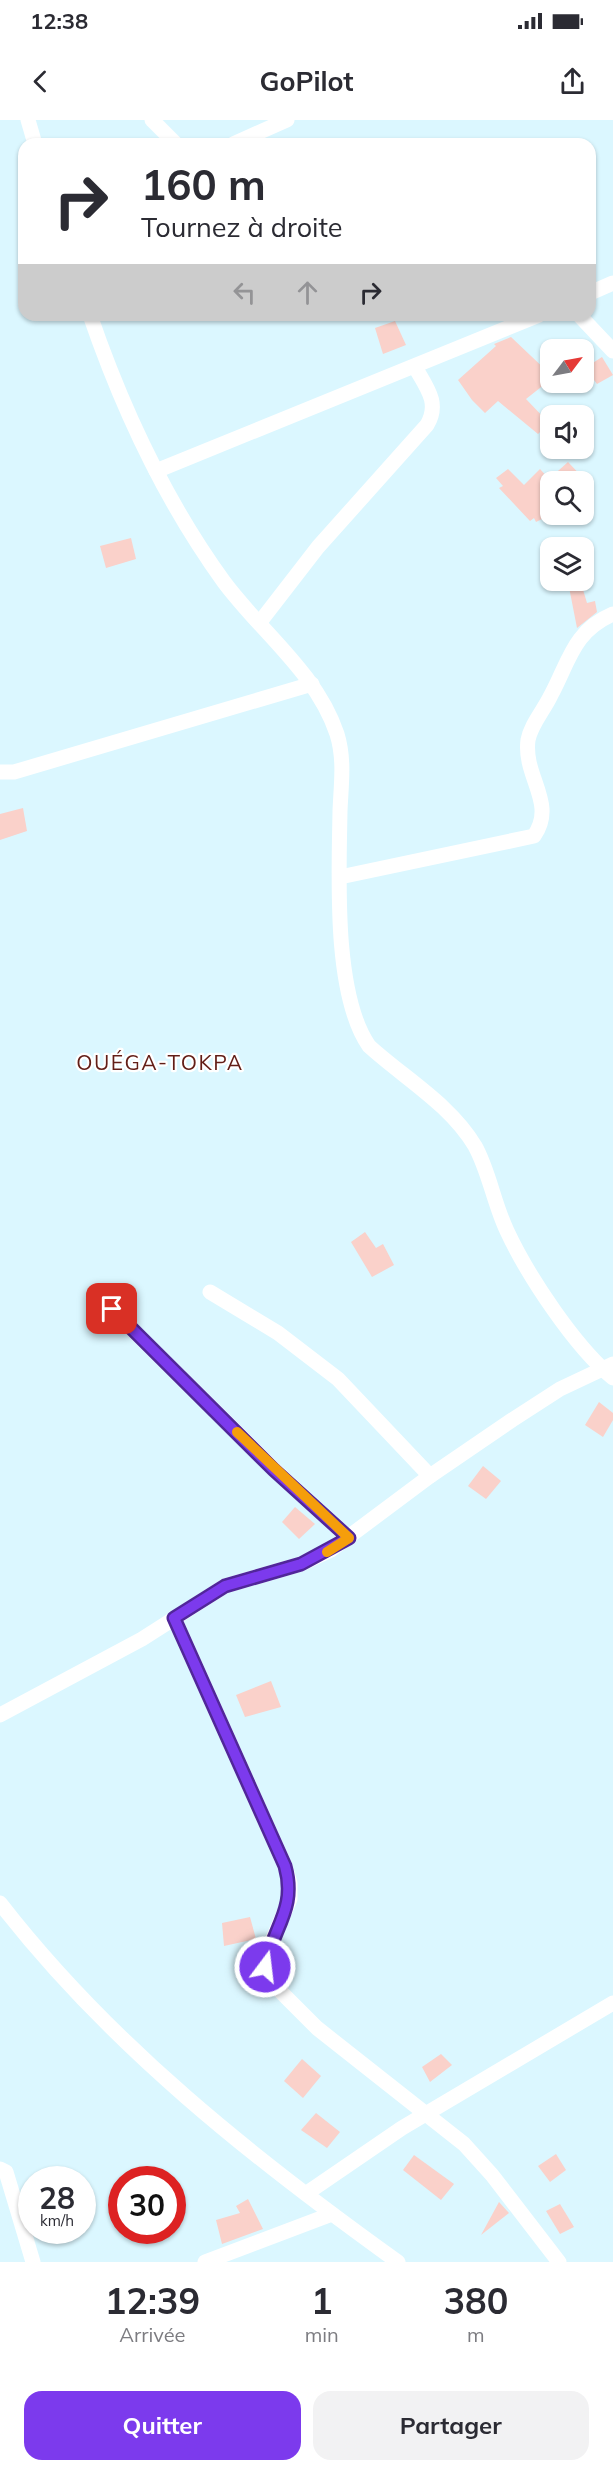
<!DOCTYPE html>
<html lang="fr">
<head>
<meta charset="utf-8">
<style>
  body { margin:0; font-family:Mulish,sans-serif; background:#f2f2f3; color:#2b2b33; height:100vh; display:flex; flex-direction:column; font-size:22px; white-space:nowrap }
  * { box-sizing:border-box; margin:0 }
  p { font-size:20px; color:#7c7c81 }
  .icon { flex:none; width:33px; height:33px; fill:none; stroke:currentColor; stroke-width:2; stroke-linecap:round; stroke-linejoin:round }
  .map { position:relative; height:2142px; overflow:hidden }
  .sheet { display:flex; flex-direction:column; background:#fff; flex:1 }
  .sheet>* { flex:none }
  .banner { position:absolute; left:18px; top:18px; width:578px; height:183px; border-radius:18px; box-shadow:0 2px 4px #0004; background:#fff; color:#2b2b33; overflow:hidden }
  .needle { width:39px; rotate:58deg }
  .fabs { position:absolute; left:540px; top:219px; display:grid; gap:12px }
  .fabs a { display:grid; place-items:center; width:54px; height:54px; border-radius:12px; background:#fff; box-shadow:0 2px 4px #0004; font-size:30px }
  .speed { position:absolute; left:18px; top:2046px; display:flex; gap:12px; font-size:30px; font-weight:700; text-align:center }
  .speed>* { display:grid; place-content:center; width:78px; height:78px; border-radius:50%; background:#fff; box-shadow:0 2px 4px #0004; line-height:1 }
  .speed small { font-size:15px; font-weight:400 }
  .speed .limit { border:9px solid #d22; background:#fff; color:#111 }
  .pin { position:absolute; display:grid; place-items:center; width:51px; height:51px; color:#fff; margin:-26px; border-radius:12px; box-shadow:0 3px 9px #0006 }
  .me { position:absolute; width:66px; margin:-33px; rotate:15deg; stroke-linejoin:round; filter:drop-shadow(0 0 4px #0008) }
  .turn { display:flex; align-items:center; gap:21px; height:126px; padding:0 24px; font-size:27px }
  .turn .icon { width:78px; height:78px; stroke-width:2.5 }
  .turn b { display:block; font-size:42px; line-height:51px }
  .lanes { display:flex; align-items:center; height:57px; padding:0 24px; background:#0003; justify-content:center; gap:30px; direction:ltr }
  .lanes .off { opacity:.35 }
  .eta { display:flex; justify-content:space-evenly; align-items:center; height:102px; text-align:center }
  .eta b { font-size:36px; font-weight:700; line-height:42px }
  .primary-button { display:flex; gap:12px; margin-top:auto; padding:12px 24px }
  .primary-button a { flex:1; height:69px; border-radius:18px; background:#7c3aed; color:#fff; font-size:24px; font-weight:700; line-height:69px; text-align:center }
  .primary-button a+a { background:#f2f2f3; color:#2b2b33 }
  .status { display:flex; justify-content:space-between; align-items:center; height:42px; padding:0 30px; background:#fff; direction:ltr }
  .status svg { height:16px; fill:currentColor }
  header { display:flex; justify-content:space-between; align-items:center; height:78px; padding:0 24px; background:#fff; font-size:27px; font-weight:700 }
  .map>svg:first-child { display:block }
</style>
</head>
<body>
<div class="status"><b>12:38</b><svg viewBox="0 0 49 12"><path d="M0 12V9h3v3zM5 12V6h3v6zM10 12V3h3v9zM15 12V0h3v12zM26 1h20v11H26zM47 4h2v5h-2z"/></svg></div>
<header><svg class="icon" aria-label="back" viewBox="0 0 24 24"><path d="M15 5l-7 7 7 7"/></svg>GoPilot<svg class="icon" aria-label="share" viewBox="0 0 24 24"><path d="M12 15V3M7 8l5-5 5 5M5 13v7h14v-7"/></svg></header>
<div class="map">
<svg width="613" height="2142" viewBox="0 0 613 2142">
  <rect width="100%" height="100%" fill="#dbf7ff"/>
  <g fill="#fad1ca">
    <path d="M395,201L406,225L383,234L375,208Z"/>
    <path d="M511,217L550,254V260L526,279L549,303L538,314L498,281L485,293L472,280L458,260L496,226L494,224Z"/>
    <path d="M602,237L613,255L597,264L585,248Z"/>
    <path d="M568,342L587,362H550V395L536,402L534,398L530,401L499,368L503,366L496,358L508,349L524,365L540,349L549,359Z"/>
    <path d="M131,418L136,439L106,448L100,426Z"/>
    <path d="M581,463L587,483L595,481L597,492L577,508L569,467Z"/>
    <path d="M23,688L27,711L0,720V694Z"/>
    <path d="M365,1112L376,1128L383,1124L394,1145L372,1157L351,1122Z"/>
    <path d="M599,1282L613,1293V1300L603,1317L585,1305Z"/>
    <path d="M483,1346L501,1361L486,1379L468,1366Z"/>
    <path d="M295,1387L315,1404L299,1419L282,1402Z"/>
    <path d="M271,1561L281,1587L245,1597L236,1575Z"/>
    <path d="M250,1797L256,1819L224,1826L222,1803Z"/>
    <path d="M441,1934L452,1945L430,1962L422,1947Z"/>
    <path d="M302,1939L321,1956L303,1978L284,1961Z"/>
    <path d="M316,1993L340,2012L327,2028L301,2010Z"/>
    <path d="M556,2034L566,2050L550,2062L538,2046Z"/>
    <path d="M414,2035L454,2064L441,2080L403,2050Z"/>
    <path d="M248,2079L263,2109L222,2124L216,2100L240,2093L236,2086Z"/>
    <path d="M499,2082L509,2093L481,2115Z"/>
    <path d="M560,2084L574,2107L560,2114L546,2091Z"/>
  </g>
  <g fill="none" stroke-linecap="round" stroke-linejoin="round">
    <g stroke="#fff" stroke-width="15">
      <path d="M28,0L35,24"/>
      <path d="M152,0L176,24"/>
      <path d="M233,24L287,0"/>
      <path d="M590,173L613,163"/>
      <path d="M90,195C122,288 166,382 224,462C262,513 316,552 337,614C345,640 341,665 340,691C339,755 333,874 369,926C404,958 450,984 475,1026C489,1051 494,1084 507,1111C528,1156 575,1227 613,1258"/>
      <path d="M579,195L613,231"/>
      <path d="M156,351L539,195"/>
      <path d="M260,502L318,427L427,305C440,283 427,268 415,247"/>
      <path d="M0,652H14L312,564"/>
      <path d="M340,757L534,716C557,683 523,657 528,620C531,604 544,590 551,575C569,542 573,511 613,494"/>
      <path d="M210,1172L278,1213L338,1259L430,1356"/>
      <path d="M96,1174L275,1350L349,1418"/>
      <path d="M174,1498L285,1746L290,1763V1779L268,1830L265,1847L271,1862L317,1908L464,2024L492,2055L559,2142"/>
      <path d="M0,1595L142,1519L225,1466L301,1444L331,1430L430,1356L512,1300L560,1269L613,1244"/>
      <path d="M0,1783C110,1925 253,2038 398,2142"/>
      <path d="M0,2049L6,2052L33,2142"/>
      <path d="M307,2073L402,2008L613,1883"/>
      <path d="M205,2142L332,2094"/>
    </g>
  </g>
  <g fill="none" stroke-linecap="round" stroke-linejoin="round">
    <defs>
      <path id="route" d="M112,1189L274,1350L349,1418L301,1444L225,1466L174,1498L285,1746C297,1789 273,1807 265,1847"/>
    </defs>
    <use href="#route" stroke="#51269a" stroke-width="15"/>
    <use href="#route" stroke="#7c3aed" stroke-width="10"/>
    <path stroke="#f59e0b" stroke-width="10" d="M237,1312L349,1418L327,1432"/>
  </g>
  <g text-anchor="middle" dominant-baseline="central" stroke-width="4.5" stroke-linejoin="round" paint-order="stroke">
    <g font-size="21" letter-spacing="1.5" fill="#621e17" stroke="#fff">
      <text x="160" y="942">OUÉGA-TOKPA</text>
    </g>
  </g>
</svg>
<div class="fabs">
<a><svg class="needle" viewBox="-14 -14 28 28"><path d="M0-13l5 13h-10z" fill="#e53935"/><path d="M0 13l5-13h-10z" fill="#7c7c81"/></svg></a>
<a><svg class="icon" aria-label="sound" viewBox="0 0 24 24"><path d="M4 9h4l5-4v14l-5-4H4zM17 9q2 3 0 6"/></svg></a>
<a><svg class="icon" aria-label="search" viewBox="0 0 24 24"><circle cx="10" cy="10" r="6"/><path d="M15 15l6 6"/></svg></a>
<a><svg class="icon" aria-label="layers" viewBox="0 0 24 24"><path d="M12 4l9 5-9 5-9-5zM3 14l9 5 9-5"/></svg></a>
</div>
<div class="speed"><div>28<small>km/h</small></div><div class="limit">30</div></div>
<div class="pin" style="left:112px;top:1189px;background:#d93025"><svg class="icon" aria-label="arrive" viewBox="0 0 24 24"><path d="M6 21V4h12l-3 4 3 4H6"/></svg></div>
<svg class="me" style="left:265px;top:1847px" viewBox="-20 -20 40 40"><circle r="17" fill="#7c3aed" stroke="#fff" stroke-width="3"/><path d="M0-11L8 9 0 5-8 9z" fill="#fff"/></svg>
<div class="banner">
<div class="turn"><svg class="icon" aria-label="right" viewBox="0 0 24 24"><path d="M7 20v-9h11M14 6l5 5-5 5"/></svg><div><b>160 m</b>Tournez à droite</div></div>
<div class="lanes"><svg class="icon off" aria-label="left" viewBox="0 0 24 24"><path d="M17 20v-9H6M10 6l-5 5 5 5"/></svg><svg class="icon off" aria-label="ahead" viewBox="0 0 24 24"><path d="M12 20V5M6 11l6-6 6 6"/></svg><svg class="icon" aria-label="right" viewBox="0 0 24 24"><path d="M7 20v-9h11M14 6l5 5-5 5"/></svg></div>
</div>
</div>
<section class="sheet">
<div class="eta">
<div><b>12:39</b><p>Arrivée</p></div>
<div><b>1</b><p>min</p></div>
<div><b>380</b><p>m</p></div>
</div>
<div class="primary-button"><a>Quitter</a><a>Partager</a></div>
</section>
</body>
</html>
